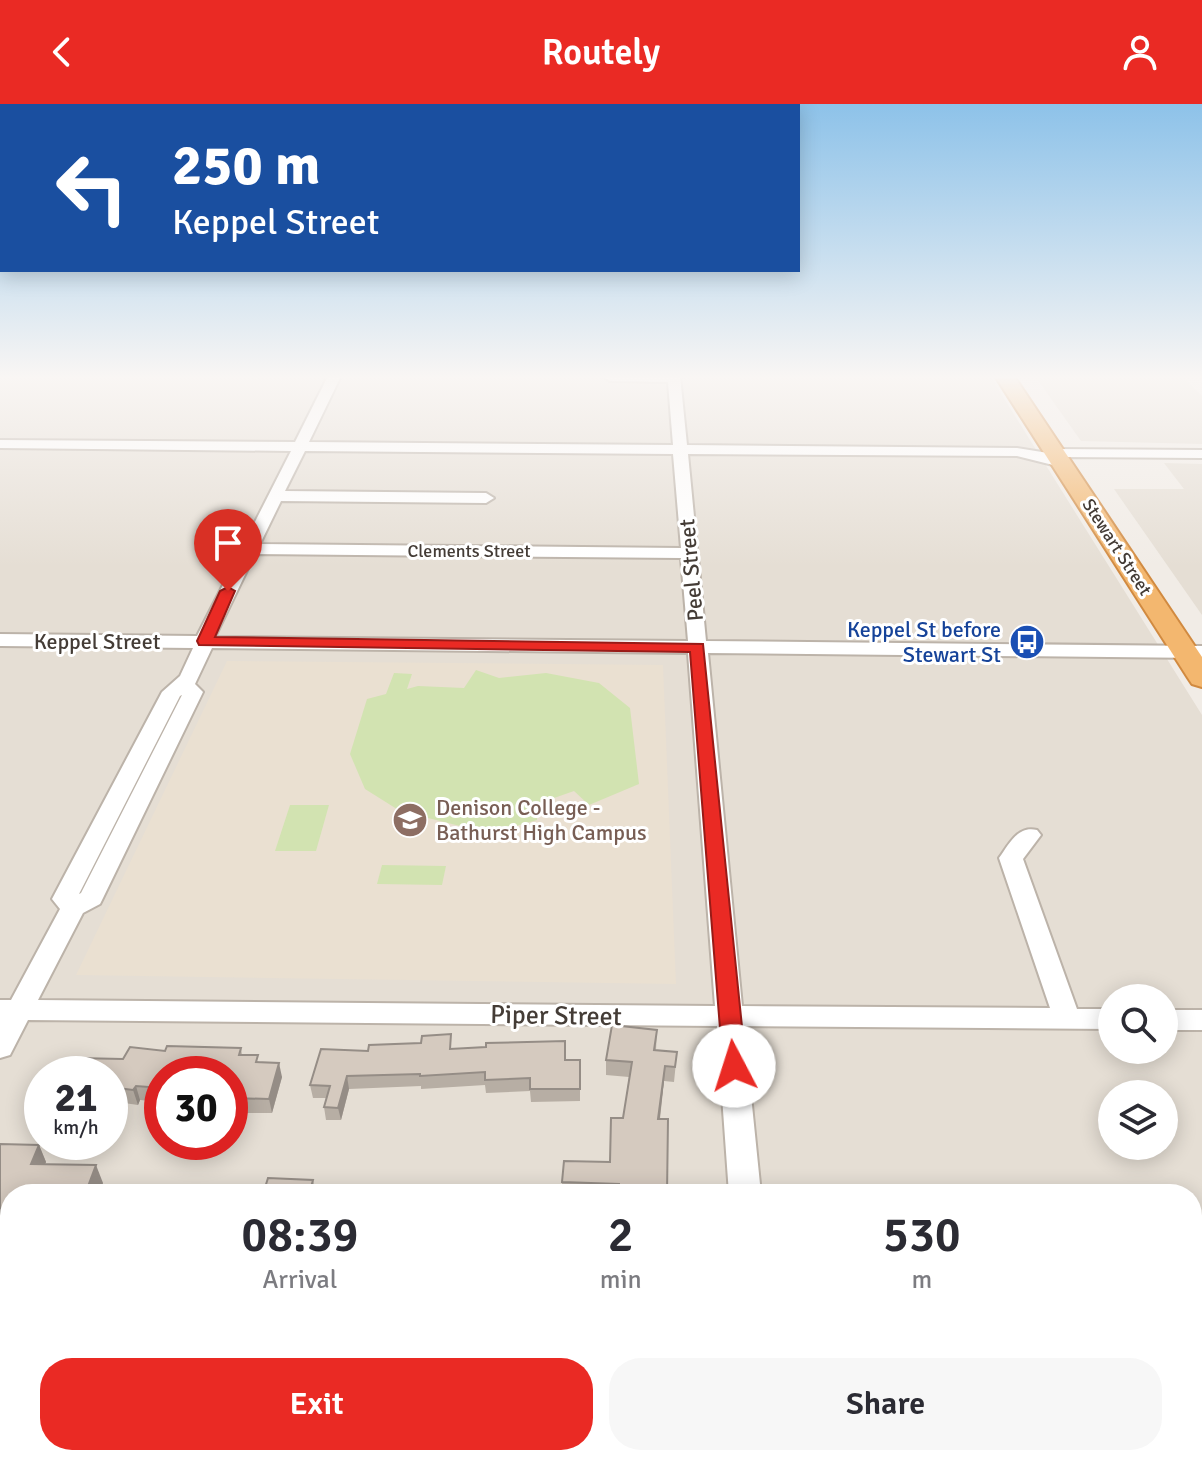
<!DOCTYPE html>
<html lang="en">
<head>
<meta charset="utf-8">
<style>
  body { margin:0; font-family:Signika,sans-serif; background:#f7f7f7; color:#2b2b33; height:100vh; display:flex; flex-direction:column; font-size:30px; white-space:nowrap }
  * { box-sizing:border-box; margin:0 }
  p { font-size:26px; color:#7c7c81 }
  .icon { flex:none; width:44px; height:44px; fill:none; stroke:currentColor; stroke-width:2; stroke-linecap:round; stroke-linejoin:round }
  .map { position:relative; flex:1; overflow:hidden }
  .sheet { position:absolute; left:0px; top:1080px; width:1202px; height:282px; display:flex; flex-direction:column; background:#fff; border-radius:32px 32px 0 0; box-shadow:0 4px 20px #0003 }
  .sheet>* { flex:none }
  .guide { position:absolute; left:0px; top:0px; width:800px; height:168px; box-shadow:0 4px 20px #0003; background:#1a4fa0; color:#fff; overflow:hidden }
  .tools { position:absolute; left:1098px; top:880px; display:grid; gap:16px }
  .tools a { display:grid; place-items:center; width:80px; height:80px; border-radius:50%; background:#fff; box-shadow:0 4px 20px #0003; font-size:40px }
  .speed { position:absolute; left:24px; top:952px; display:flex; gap:16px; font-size:40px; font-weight:700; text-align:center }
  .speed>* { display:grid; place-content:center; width:104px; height:104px; border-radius:50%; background:#fff; box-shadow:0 4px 20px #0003; line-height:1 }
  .speed small { font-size:20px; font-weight:400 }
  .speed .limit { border:12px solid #d22; background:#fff; color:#111 }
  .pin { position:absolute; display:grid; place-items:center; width:68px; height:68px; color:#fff; margin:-82px -34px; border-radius:50% 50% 50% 0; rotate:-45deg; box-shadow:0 0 8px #0007 }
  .pin .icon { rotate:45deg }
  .me { position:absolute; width:88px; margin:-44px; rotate:355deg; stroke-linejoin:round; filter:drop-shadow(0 0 6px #0008) }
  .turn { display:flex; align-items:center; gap:28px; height:168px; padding:0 40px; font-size:36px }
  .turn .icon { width:104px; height:104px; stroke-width:2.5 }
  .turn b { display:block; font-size:56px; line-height:68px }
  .eta { display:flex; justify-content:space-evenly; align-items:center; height:136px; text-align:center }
  .eta b { font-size:48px; font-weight:600; line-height:56px }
  .primary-button { display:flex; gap:16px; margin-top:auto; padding:16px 40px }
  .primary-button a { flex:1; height:92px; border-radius:32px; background:#ea2a24; color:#fff; font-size:32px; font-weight:600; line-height:92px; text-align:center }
  .primary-button a+a { background:#f7f7f7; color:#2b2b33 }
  header { display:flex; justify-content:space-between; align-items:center; height:104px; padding:0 40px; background:#ea2a24; color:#fff; font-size:36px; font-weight:600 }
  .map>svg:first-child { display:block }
</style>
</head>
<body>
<header><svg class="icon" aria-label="back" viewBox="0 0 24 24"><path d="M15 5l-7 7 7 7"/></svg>Routely<svg class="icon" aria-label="person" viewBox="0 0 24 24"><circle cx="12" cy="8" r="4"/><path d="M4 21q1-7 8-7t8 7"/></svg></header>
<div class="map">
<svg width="1202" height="1361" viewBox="0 0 1202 1361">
  <rect width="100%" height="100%" fill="#f1ece6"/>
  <g fill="#e5ded4" fill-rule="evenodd">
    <path d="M0,272H990L1202,611V1361H0ZM1112,894H1164V946H1112ZM42,970H110V1038H42ZM162,970H230V1038H162ZM1112,990H1164V1042H1112ZM10,1090H1192V1352H10Z"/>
    <path d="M1035,272H1182L1202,292V340L1081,337Z"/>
    <path d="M1164,359L1202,360V511L1114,385H1184Z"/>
  </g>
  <path fill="#eae0d1" d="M227,557L663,561L676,880L76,871Z"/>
  <g fill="#d2e3b1">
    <path d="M476,566L499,574L546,569L599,579L630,604L639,680L589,701L574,687L537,700V716L509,724L460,722L400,707L365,685L350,650L367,595L386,590L394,569L412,570L407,585L418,582L464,584Z"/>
    <path d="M290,701H329L316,747H275Z"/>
    <path d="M382,761L446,762L442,781L377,780Z"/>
  </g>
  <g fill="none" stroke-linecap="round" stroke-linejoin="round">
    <defs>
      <g id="minor">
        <path d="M328,272H341L309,338L673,341L668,278L610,277L604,273L680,272L687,341L1017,344L1048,349L1055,345L1202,346V354L1061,353L1068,359L1061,363L1017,352L688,350L706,537L1202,542V554L708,549L742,902L1050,904L999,754C1009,740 1018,721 1037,726L1041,731L1023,755L1077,905H1112V925L744,922L761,1090H729L717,922L28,916L10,951L0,954V896H11L60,805L52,795L162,588L180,572L193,544L0,542V530L197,532L291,347L0,344V336L295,338ZM305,347L673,350L681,444L260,440L281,397L486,399L494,394L486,389L285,387ZM255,450L681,454L688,537L215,533ZM212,544L688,549L715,902L38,896L83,809L100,800L103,794L203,588L195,580ZM182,591L81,789L79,790L180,592Z"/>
        <rect x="1164" y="906" width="38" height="20"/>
        <path d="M748,1352H784L786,1361H748Z"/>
      </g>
      <path id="highway" d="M995,272H1014L1202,553V583L1192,580L1188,574Z"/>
    </defs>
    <use href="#minor" stroke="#bcb3a9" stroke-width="4"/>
    <use href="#highway" stroke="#d18a40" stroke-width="4"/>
    <use href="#minor" fill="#fff" fill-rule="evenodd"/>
    <use href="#highway" fill="#f3b76f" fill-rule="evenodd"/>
  </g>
  <g fill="#b7aea4">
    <path d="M657,926L656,946L677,948L674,978L664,977L660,1015L667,1090H562V1078L610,1058L623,1014L629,973L606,971V956Z"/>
    <path d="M241,944L242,951L260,958L282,973L272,1009H230V970H162V998L140,996L138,1001L110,997V970L73,961L123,955L165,947Z"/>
    <path d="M452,945L565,956H580V997L531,998L530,987L486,989L485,981L421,985V982L349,985L341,1016H326L324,1003L326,994H313L310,981L368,947Z"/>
    <path d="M0,1040L39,1041L46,1058L45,1060L103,1079L98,1090H10V1148H0Z"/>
  </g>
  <g fill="#958d86">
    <path d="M279,959L282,973L272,1009L269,995Z"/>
    <path d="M665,962L664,977L658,1029V1015Z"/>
    <path d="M347,972L349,985L341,1016L338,1004Z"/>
    <path d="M136,982L140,996L138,1001L133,986Z"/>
    <path d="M39,1041L46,1058L38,1077L31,1060Z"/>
    <path d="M96,1061L103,1079L98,1090H88L87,1085Z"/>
    <path d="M313,1076L315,1090H309Z"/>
    <path d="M5,1181L10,1192V1206L0,1234V1193Z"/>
  </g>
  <g fill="#d5cabf" stroke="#958d86" stroke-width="2">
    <path d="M612,921L657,926L654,946L677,948L675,963L665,962L658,1015H668L667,1090H619V1080L562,1078L564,1057L610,1058L611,1014H623L632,958L606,956Z"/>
    <path d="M451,930L450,945L486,943V939L565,937V956H580V985H530V974L485,976V968L420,972V970L347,972L338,1004L324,1003L330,982L310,981L321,945L368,947L369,941L421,939L422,932Z"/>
    <path d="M167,942L241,944L239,951H258L256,958L279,959L269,995L230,994V970H162V984L136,982L133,986L110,983V970H46L50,961H73L76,954L123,955L130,943L165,947Z"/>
    <path d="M0,1040L39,1041L31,1060L96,1061L87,1085L30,1084L28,1090H10V1130H0Z"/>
    <path d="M268,1074L313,1076L309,1090H263Z"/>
    <path d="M0,1181H5L0,1193Z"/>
    <path d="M636,1352H686L688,1361H637Z"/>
  </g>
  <linearGradient id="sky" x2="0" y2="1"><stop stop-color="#8dc2e9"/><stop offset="0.59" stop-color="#f9f6f4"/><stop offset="1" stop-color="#f9f6f4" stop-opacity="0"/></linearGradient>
  <rect width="1202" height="463" fill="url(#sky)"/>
  <path fill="#ea2a24" stroke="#981b17" stroke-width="2" d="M228,483L235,487L215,533L703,540L746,962L742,968L734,971L726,968L723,962L690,548L199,541L197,537L220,487Z"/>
  <defs>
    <symbol id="bus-disc" viewBox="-11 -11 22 22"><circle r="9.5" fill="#1a4fb4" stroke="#fff"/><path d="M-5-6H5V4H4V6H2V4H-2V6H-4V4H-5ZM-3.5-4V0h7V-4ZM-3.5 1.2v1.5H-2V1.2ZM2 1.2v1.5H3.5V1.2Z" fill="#fff"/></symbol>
    <symbol id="school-disc" viewBox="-11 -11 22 22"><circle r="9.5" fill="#8d6e63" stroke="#fff"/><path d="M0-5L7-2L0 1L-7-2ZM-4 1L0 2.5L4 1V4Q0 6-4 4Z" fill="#fff"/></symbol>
  </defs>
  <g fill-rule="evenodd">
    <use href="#bus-disc" x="1007" y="518" width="40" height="40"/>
    <use href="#school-disc" x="390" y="696" width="40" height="40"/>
  </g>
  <g text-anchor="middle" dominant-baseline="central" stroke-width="6" stroke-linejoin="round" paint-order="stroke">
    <g font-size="18" fill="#443c36" stroke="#fff">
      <text transform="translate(1117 443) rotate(57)">Stewart Street</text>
      <text x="469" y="447">Clements Street</text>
    </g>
    <g font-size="22" fill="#443c36" stroke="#fff">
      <text transform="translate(691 466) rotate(-95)">Peel Street</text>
      <text x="97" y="537">Keppel Street</text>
    </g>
    <g font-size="22" fill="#164399" stroke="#fff" text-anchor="end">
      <text x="1001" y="525">Keppel St before<tspan x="1001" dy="25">Stewart St</tspan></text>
    </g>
    <g font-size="22" fill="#785e54" stroke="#fff" text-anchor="start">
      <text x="436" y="703">Denison College -<tspan x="436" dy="25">Bathurst High Campus</tspan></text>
    </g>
    <g font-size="26" fill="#443c36" stroke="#fff">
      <text transform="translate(556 912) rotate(1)">Piper Street</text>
    </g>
  </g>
</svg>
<div class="tools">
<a><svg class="icon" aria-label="search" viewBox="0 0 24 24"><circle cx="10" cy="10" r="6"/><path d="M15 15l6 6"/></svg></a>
<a><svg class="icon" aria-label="layers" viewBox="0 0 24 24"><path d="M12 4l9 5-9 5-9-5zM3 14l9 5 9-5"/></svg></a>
</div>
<div class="speed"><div>21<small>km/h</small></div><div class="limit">30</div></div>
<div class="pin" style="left:228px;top:487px;background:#d93025"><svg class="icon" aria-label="arrive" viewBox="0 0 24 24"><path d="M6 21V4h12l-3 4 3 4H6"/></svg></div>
<svg class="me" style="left:734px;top:962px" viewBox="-20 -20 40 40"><circle r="19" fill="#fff"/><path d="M0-13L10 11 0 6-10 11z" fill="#ea2a24"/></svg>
<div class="guide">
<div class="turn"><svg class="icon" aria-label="left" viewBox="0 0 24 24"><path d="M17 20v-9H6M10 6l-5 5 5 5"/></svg><div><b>250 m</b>Keppel Street</div></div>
</div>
<section class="sheet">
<div class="eta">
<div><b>08:39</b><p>Arrival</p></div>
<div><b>2</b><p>min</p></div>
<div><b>530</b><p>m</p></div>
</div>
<div class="primary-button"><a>Exit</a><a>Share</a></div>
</section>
</div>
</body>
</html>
